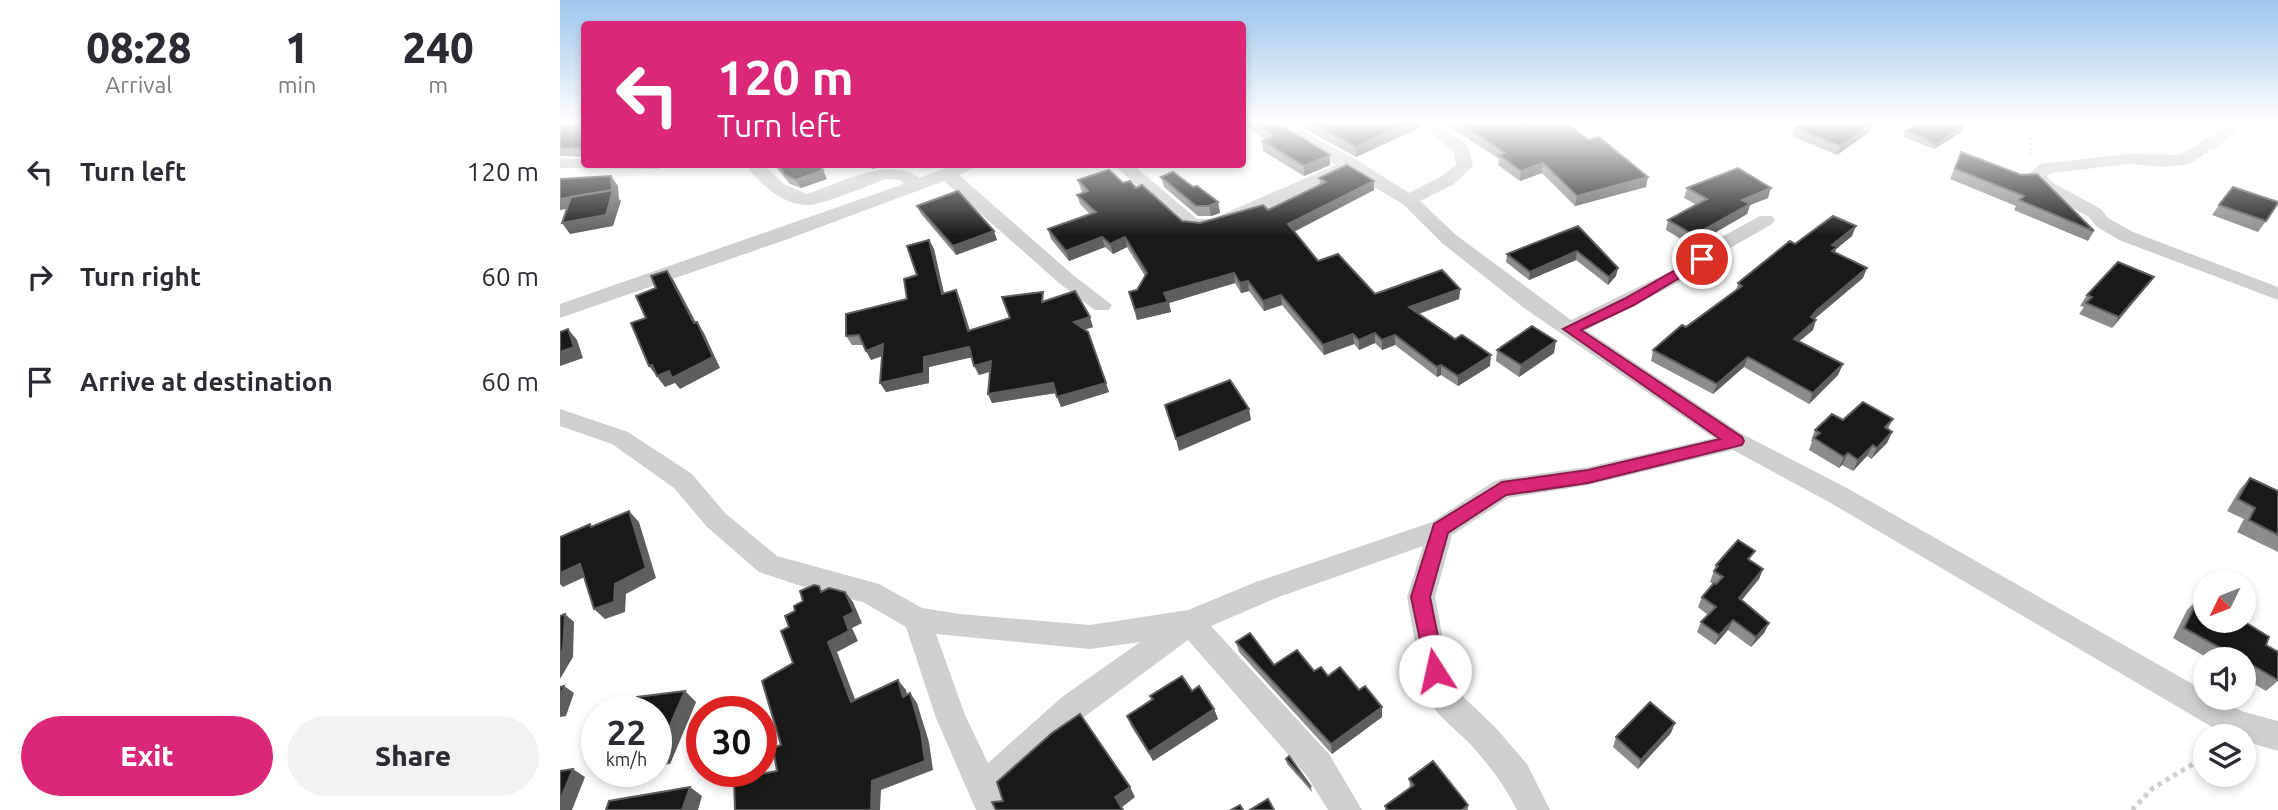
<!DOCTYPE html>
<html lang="en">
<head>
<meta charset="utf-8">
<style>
  body { margin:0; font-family:Ubuntu,sans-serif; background:#f2f2f3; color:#2b2b33; height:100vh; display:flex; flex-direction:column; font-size:26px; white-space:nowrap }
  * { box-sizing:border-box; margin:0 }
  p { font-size:23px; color:#7c7c81 }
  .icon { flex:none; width:38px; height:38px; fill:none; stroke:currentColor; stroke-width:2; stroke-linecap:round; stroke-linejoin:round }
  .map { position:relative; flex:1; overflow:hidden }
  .details { display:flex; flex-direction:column; background:#fff; width:560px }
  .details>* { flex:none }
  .guide { position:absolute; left:21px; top:21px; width:665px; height:147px; border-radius:7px; box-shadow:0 4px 10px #0003; background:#db2777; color:#fff; overflow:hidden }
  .needle { width:46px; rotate:227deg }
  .tools { position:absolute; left:1633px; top:570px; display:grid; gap:14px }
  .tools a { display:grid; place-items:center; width:63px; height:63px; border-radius:50%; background:#fff; box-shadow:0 4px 10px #0003; font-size:35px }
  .speed { position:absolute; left:21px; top:696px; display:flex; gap:14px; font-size:35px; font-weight:700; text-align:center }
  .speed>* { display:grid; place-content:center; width:91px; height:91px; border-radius:50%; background:#fff; box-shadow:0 4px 10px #0003; line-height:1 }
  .speed small { font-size:18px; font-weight:400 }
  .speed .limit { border:10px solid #d22; background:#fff; color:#111 }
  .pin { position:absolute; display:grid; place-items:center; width:60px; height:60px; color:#fff; margin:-30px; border:4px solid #fff; border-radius:50%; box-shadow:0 2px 7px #0007 }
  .me { position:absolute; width:77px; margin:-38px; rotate:350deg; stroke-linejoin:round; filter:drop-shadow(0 0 5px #0008) }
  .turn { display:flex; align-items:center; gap:24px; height:147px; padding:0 21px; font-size:32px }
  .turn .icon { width:91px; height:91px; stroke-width:2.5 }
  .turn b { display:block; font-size:49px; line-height:60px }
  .eta { display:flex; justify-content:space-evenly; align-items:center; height:119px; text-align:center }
  .eta b { font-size:42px; font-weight:800; line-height:49px }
  .cta { display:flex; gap:14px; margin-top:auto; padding:14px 21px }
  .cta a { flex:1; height:80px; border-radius:42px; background:#db2777; color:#fff; font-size:28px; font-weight:800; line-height:80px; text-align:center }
  .cta a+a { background:#f2f2f3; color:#2b2b33 }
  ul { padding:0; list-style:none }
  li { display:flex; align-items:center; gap:21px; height:105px; padding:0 21px }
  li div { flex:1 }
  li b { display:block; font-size:26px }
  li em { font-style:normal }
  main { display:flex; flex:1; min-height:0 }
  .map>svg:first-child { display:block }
</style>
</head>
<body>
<main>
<section class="details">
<div class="eta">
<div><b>08:28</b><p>Arrival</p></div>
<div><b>1</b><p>min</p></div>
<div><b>240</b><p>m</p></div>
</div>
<ul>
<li><svg class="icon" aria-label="left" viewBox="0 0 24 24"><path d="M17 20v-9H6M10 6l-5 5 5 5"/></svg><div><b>Turn left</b></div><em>120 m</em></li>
<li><svg class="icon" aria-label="right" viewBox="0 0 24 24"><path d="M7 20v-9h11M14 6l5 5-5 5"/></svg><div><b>Turn right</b></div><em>60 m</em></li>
<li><svg class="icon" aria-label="arrive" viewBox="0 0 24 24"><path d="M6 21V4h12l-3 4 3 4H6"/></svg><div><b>Arrive at destination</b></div><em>60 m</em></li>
</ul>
<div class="cta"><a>Exit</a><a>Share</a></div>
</section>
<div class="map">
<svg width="1718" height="810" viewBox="0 0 1718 810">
  <rect width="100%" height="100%" fill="#fff"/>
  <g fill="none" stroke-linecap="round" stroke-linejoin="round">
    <path stroke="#cfcfcf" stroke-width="3.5" stroke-dasharray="2.5 2.5" stroke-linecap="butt" d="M1453,122L1470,133L1471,155"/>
    <path stroke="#cfcfcf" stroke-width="5" stroke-dasharray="4.5 4.5" stroke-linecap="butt" d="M1572,810L1593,788L1645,757"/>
    <g fill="#cfcfcf" fill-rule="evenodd">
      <path d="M706,122H726L797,160L849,193L882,176L896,165L894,153L860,122H878L908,147L913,166L894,184L860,201L896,235L1011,320L1113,270L1156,240L1200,216H1212L1215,220L1212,224L1170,248L1127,278L1026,330L1184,435L1287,488L1645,691V698H1658L1681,711L1718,721V751L1684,741V737L1664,734L1269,502L1173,450L1028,485L948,498L892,535L875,597L892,686L935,727L967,764L990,810H957C945,786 930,766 912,746C896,729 874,714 864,693L847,597L863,546L716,598L651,626L769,754L802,810H768L747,776L628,640L524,717L442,792L449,810H416L376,718L346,627L303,602L256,591L199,572L147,527L114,488L52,444L0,426V409L68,432L132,474L165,513L217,556L319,584L362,608L400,614L530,625L628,610L696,582L872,522L933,482L942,479L1028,467L1154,438L964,308L882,243L843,204L788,172C751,188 663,238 626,229L553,164H572L637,219H652L776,165ZM376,634L530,649L580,642L502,697L428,763L405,715Z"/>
      <path d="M1665,122H1682L1667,140L1629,164L1604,167L1569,164L1491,173L1486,176L1495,184L1541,209L1548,218L1573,232L1718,287V300L1559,240L1536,226L1529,217L1483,192L1467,176L1480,164L1486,163L1569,154L1619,155L1655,134Z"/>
      <path d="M0,158L24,159V164H108L100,169L0,168Z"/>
      <path d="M185,164H203L224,184L247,194C279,184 329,155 359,178L397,164H422L399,175L513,275L552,305L549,310H535L499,283L384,181L228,239L0,318V304L344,184L340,180L326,179C310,185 262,205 248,205C223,206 199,183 185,164Z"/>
    </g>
  </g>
  <g fill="#8c8c8c">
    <path d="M24,122V157L0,156V125Z"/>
    <path d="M682,122H716L770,155V165L744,176L703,151L702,141L705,139L682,124Z"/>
    <path d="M732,122H861V127L796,157Z"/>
    <path d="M883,122H1005L1086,187L1015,206L982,173L960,181L938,165L939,159Z"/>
    <path d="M1405,126L1402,132L1374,149L1343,137L1346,131Z"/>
    <path d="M1234,128L1312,130L1277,155L1232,136Z"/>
    <path d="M1401,152L1534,231L1528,241L1454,210L1456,206L1390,179Z"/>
    <path d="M213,164H264L259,166L267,179L241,188L230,184Z"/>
    <path d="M601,177L633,187L658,202L660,213L651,216H638L604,187Z"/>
    <path d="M759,178L814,190L734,232L758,261L815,294L900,289L899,299L859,314L930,366L898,386L881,375L877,377L835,345L822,350L815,343L799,350L794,344L764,355L722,305L704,311L689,291L681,293L675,283L609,303L611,312L577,320L569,292L577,290L585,276L567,247L553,254L545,247L509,261L491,239L488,229L530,214L520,204L517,195L523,193L521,190L518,180L563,183L576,188L622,221L640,223L708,210L760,185Z"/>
    <path d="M1127,188L1208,198L1190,205L1187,214L1132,246L1106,230L1108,220L1137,205L1124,198Z"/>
    <path d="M1659,205L1706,221L1698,232L1652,215Z"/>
    <path d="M357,206L437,240L396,255L361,214Z"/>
    <path d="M1018,226L1056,276L1048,285L1016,260L969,280L946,262L947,254Z"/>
    <path d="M1292,236L1276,249L1275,253L1303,278L1254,319L1253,330L1239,341L1283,364L1278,375L1249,404L1184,367L1153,394L1091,361L1093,350L1176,290L1178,283L1235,244Z"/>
    <path d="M369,240L374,249L384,293L400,299L410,331L450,318L486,300L533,327L525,329L549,392L501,407L496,393L432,403L428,394L430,372L419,375L412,357L369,367V383L326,392L320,383L322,356L311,360L304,345H292L286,336L347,299Z"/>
    <path d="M1594,277L1586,287L1552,328L1519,314L1524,307L1520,306L1527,295Z"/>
    <path d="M937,350L994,353L959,377L936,361Z"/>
    <path d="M1333,419L1328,429L1332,432L1327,443L1311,459L1307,456L1293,471L1282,465L1279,468L1249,450L1252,442L1251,441L1255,430L1283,420Z"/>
    <path d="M1690,478L1718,491V552L1677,532L1684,519L1667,511L1680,489Z"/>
    <path d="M1191,561L1203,569L1199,579L1182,600L1209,623L1204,633L1191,647L1168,630L1155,645L1137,632L1141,622L1148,615L1138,607L1142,597L1153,584L1150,582L1156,565Z"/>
    <path d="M1638,599L1706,645L1718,652V681L1706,691L1684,678V660H1651L1613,638L1627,610Z"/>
    <path d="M676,642L714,665L754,671L768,676L822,717L772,754L679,652Z"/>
    <path d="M632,691L654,709L658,719L593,761L571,726L567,716L592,700L590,696Z"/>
    <path d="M136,702L110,764L96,766V712Z"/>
    <path d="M1111,733L1078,769L1053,747L1056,737Z"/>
    <path d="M726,759L751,787L752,792L727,764Z"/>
    <path d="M849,779L908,805V810H825V806L850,788Z"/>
  </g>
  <g fill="#5e5e5e">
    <path d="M850,122H861V127L796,157V147Z"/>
    <path d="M1315,122L1312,130L1277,155L1280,146Z"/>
    <path d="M1405,126L1402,132L1374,149L1376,144Z"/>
    <path d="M770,155V165L744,176V166Z"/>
    <path d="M983,163L982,173L960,181L961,171Z"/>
    <path d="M309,164H316L317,168L312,169Z"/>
    <path d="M263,170L267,179L241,188L236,180Z"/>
    <path d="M51,176L58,186L59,199L61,201L53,226L10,234L2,223L50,202L0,210V199Z"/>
    <path d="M1088,177L1086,187L1015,206L1017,196Z"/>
    <path d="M814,181V190L729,234L728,224Z"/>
    <path d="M1211,188L1208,198L1190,205L1187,214L1132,246L1134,235L1182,200Z"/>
    <path d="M658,202L660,213L651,216L649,206Z"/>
    <path d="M1296,226L1292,236L1276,249L1273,257L1268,262L1272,245Z"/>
    <path d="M434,231L437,240L396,255L393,246Z"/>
    <path d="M542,237L545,247L509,261L506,251Z"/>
    <path d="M565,237L567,247L553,254L550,244Z"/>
    <path d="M369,240L374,249L386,303L382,294Z"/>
    <path d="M1017,251L1016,260L969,280L970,272Z"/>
    <path d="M1058,268L1056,276L1048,285L1049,277Z"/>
    <path d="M1307,268L1303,278L1252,321L1251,317L1256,311Z"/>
    <path d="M107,271L114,281L142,334L134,323Z"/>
    <path d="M674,273L675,283L609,303L611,312L577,320L575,310L604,293Z"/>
    <path d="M1594,277L1586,287L1552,328L1559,317Z"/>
    <path d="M688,281L689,291L681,293L680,283Z"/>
    <path d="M900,289L899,299L849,317V307Z"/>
    <path d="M396,290L400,299L413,341L408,331Z"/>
    <path d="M721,295L722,305L704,311L703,301Z"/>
    <path d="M530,317L533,327L518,332L514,322Z"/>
    <path d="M1256,320L1253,330L1230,349L1234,339Z"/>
    <path d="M137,322L144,333L160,368L120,389L115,383L105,387L89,366L92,365Z"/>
    <path d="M8,329L17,340L23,358L0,366V352Z"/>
    <path d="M815,333V343L799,350V340Z"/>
    <path d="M793,334L794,344L764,355L763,345Z"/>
    <path d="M835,335V345L822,350V340Z"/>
    <path d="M996,341L994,353L959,377L961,365Z"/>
    <path d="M323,344L328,354L311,360L306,351Z"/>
    <path d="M409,347L413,357L369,367V383L326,392L320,383L364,357Z"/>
    <path d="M931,355L930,366L898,386V376Z"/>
    <path d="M1188,357L1184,367L1153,394L1157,384Z"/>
    <path d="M431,361L435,370L419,375L414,366Z"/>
    <path d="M1283,364L1278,375L1249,404L1253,393Z"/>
    <path d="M881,365V375L877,377V367Z"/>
    <path d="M493,383L496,393L432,403L428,394Z"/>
    <path d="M546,383L549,392L501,407L497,397Z"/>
    <path d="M689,409L691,420L619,451L616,439Z"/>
    <path d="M1332,432L1327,443L1311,459L1317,448Z"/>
    <path d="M1313,445L1307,456L1293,471L1298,460Z"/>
    <path d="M1288,453L1282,465L1279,468L1284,457Z"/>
    <path d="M69,511L79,522L96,578L66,594L65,612L45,619L34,609L55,584Z"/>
    <path d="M20,564L31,574L3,587L0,584V573Z"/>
    <path d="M1203,569L1199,579L1175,608L1179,598Z"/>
    <path d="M285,592L293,602L302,623L292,628L298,641L277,652L300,712L291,702L268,642L284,617Z"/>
    <path d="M5,614L14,622L13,657L0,679V655Z"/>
    <path d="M1173,620L1168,630L1155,645L1159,635Z"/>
    <path d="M1209,623L1204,633L1191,647L1196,637Z"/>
    <path d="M338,680L346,690L350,707L343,697Z"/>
    <path d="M4,686L14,693L6,716L0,717V698Z"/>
    <path d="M125,691L136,702L110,764L97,755Z"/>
    <path d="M350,693L357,703L369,742L373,770L321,790L320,810H311L312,781Z"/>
    <path d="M822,707V717L772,754L771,744Z"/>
    <path d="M654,709L658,719L593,761L589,752Z"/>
    <path d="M1115,723L1111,733L1078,769L1081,760Z"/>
    <path d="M13,769L25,777L12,810H0V800Z"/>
    <path d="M130,787L142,796L138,810H122Z"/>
    <path d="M570,787L575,797L561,808L555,797Z"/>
  </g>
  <g fill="#191919" stroke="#5e5e5e" stroke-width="2">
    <path d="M1,122H24V150L21,151L19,148H0V125Z"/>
    <path d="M693,122H716L770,155L744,166L702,141L714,136Z"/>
    <path d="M750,122H850L796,147Z"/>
    <path d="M898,122H1005L1029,140L1039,137L1088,177L1017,196L983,163L961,171L939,155L945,153Z"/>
    <path d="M1242,122H1315L1280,146L1234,128Z"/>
    <path d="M1361,122H1395L1405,126L1376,144L1346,131Z"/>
    <path d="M1401,152L1461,175L1477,174L1534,231L1459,200L1464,196L1395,169Z"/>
    <path d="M216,164H258L263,170L236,180L225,175Z"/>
    <path d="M787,165L814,181L728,224L758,261L778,254L815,294L882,270L900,289L849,307L895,339L902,335L931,355L898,376L881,365L877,367L835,335L822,340L815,333L799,340L793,334L763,345L721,295L703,301L688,281L680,283L674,273L604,293L608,302L575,310L569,292L577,290L587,273L565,237L550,244L542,237L506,251L488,229L536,212L517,195L528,191L518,180L549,170L563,183L570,181L576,188L582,185L622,221L640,223L703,205L708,210L766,182L759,178Z"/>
    <path d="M1178,168L1211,188L1182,200L1190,204L1134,235L1108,220L1147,199L1127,188Z"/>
    <path d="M613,172L633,187L637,186L658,202L649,206H636L601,177Z"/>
    <path d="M51,176L52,190L0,199V179Z"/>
    <path d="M1673,187L1718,202V203L1706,221L1659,205Z"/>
    <path d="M53,190L46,215L2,223L11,197Z"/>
    <path d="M398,191L434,231L393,246L357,206Z"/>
    <path d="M1273,216L1296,226L1272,245L1277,247L1272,251L1307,268L1256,311L1251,317L1256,320L1234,339L1283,364L1253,393L1188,357L1157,384L1093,350L1122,325L1126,327L1182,286L1178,283L1230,241L1235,244Z"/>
    <path d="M1018,226L1058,268L1049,277L1017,251L970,272L947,254Z"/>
    <path d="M369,240L382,294L396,290L408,331L450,318L442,297L483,292L482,302L515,291L530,317L514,322L528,332L546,383L497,397L493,383L428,394L431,361L414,366L409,347L364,357V373L320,383L323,344L306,351L299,335L286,336V314L347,299L344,279L357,275L347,246Z"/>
    <path d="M1558,262L1594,277L1559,317L1526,303L1532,297L1527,295Z"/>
    <path d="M107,271L134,323L137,322L153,357L112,378L109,371L97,376L92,365L89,366L71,323L86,318L76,296L96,288L91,276Z"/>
    <path d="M972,326L996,341L961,365L937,350Z"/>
    <path d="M8,329L14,347L0,352V332Z"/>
    <path d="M670,380L689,409L616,439L605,405Z"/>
    <path d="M1303,402L1333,419L1325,427L1332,432L1317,448L1313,445L1298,460L1288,453L1284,457L1254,438L1260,433L1255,430L1272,414L1283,420Z"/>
    <path d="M1690,478L1718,491V535L1689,520L1695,508L1678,499Z"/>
    <path d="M69,511L86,568L55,584L54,602L34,609L20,564L0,573V537L30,524L31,527Z"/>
    <path d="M1178,540L1195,551L1188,559L1203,569L1179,598L1209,623L1196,637L1173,620L1159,635L1141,622L1156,607L1142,597L1154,583L1156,584L1163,577L1154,571L1158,566L1156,565Z"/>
    <path d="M254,585L259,586L261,592L269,588L285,592L294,612L284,617L289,631L268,642L291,702L338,680L343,697L350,693L361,732L365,761L312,781L311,810H175L174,779L217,771L213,748L221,745L202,681L233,663L221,631L229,627L225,616L235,611L234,606L243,601L240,591Z"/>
    <path d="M1638,599L1645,603V621H1683L1709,637L1706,645L1718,652V680L1692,665L1687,674L1684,671V660H1663L1661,658L1664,650L1624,628Z"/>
    <path d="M5,614L3,649L0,655V616Z"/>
    <path d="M690,633L714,665L737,650L754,671L761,667L768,676L780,667L799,690L805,686L822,707L771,744L676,642Z"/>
    <path d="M622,676L632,691L639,686L654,709L589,752L567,716L593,699L590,696Z"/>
    <path d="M4,686L0,698V687Z"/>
    <path d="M125,691L97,755H96V712H70L77,697Z"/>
    <path d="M1090,702L1115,723L1081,760L1056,737Z"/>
    <path d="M520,714L570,787L555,797L563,810H436L432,802L443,801L437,782L492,733Z"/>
    <path d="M729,756L751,787L726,759Z"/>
    <path d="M873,761L908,805L902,810H828L825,806L854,785L849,779Z"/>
    <path d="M13,769L0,800V771Z"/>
    <path d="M130,787L122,810H46L49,801Z"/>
    <path d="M708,799L714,810H690Z"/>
    <path d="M680,805L683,810H671Z"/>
  </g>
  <linearGradient id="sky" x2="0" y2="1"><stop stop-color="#9dc5eb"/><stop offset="0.52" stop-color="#fff"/><stop offset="1" stop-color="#fff" stop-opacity="0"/></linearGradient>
  <rect width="1718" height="236" fill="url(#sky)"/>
  <path fill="#db2777" stroke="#8e194d" stroke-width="2" d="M1142,255L1146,256V262L1074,305L1021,330L1182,437L1184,441L1182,445L1028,483L946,495L888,533L870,597L885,671L882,678L875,680L868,678L851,597L874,524L942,482L1028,470L1160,439L1003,329L1064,299Z"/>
</svg>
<div class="tools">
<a><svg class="needle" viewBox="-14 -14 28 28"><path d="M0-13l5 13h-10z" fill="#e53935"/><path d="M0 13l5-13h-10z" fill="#7c7c81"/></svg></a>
<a><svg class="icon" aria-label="sound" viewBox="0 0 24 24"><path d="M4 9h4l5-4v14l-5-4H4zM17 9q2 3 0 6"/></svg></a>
<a><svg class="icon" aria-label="layers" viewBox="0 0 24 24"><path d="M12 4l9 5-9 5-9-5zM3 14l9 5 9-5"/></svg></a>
</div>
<div class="speed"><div>22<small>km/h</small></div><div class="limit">30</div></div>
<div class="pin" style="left:1142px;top:259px;background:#d93025"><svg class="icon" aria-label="arrive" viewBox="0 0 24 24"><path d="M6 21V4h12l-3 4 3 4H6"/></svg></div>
<svg class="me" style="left:875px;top:671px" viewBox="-20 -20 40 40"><circle r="19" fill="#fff"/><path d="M0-13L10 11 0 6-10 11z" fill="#db2777"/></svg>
<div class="guide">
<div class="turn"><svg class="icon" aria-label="left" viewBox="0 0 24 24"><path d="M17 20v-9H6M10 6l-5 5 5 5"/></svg><div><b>120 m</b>Turn left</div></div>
</div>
</div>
</main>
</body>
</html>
